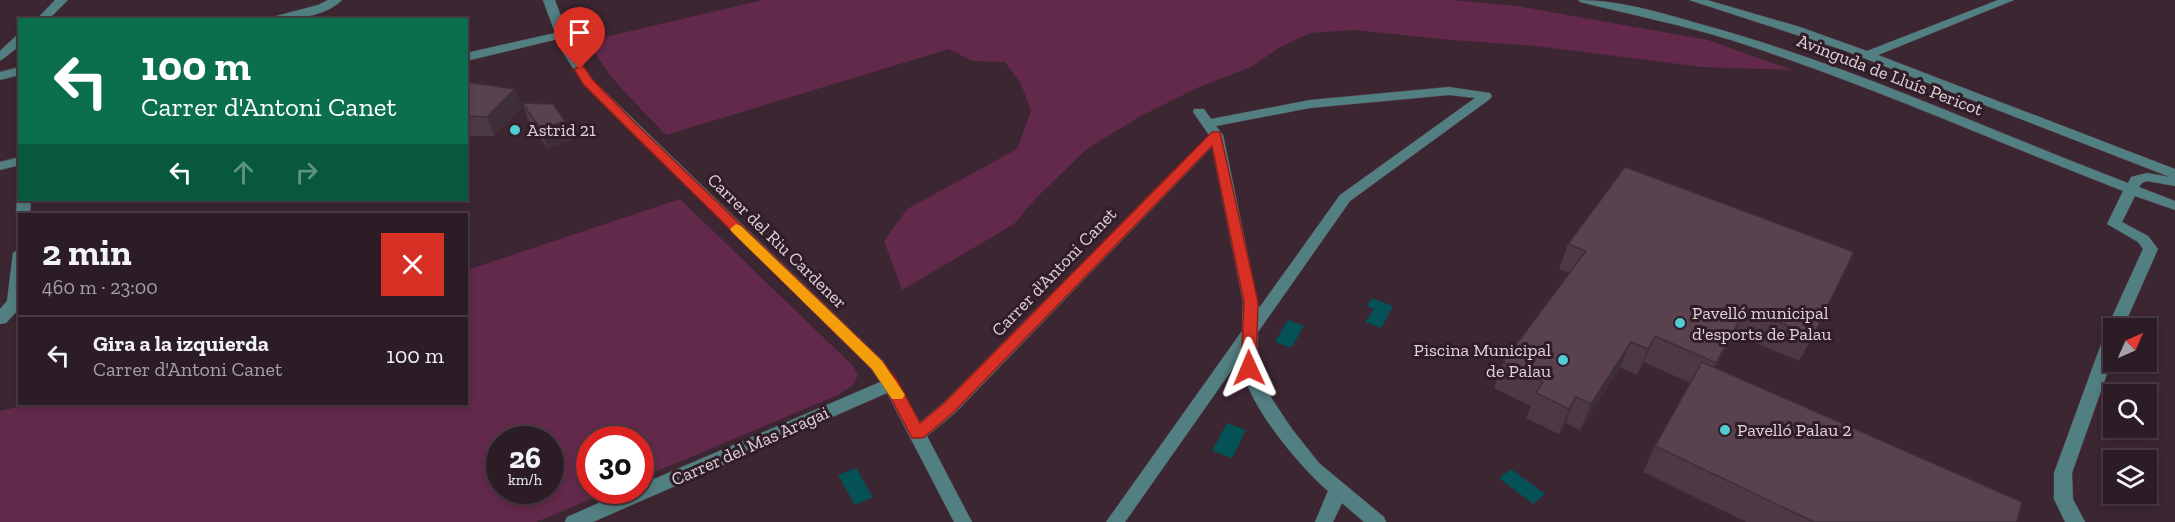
<!DOCTYPE html>
<html lang="es">
<head>
<meta charset="utf-8">
<style>
  body { margin:0; font-family:"Zilla Slab",serif; background:#382932; color:#f1f3f6; height:100vh; display:flex; flex-direction:column; font-size:22px; white-space:nowrap }
  * { box-sizing:border-box; margin:0 }
  p { font-size:20px; color:#a6a1a7 }
  .icon { flex:none; width:33px; height:33px; fill:none; stroke:currentColor; stroke-width:2; stroke-linecap:round; stroke-linejoin:round }
  .map { position:relative; flex:1; overflow:hidden }
  .panel { position:absolute; left:18px; top:213px; width:450px; height:192px; display:flex; flex-direction:column; background:#2c1c25; border-radius:0px; box-shadow:0 3px 9px #0003,0 0 0 2px #483a42 }
  .panel>* { flex:none }
  .banner { position:absolute; left:18px; top:18px; width:450px; height:183px; border-radius:0px; box-shadow:0 3px 9px #0003,0 0 0 2px #483a42; background:#0b6e4f; color:#fff; overflow:hidden }
  .needle { width:39px; rotate:45deg }
  .tools { position:absolute; left:2103px; top:318px; display:grid; gap:12px }
  .tools a { display:grid; place-items:center; width:54px; height:54px; border-radius:0px; background:#2c1c25; box-shadow:0 3px 9px #0003,0 0 0 2px #483a42; font-size:30px }
  .speed { position:absolute; left:486px; top:426px; display:flex; gap:12px; font-size:30px; font-weight:700; text-align:center }
  .speed>* { display:grid; place-content:center; width:78px; height:78px; border-radius:50%; background:#2c1c25; box-shadow:0 3px 9px #0003,0 0 0 2px #483a42; line-height:1 }
  .speed small { font-size:15px; font-weight:400 }
  .speed .limit { border:9px solid #d22; background:#fff; color:#111 }
  .pin { position:absolute; display:grid; place-items:center; width:51px; height:51px; color:#fff; margin:-62px -26px; border-radius:50% 50% 50% 0; rotate:-45deg; box-shadow:0 0 6px #0007 }
  .pin .icon { rotate:45deg }
  .me { position:absolute; width:66px; margin:-33px; rotate:359deg; stroke-linejoin:round; filter:drop-shadow(0 0 4px #0008) }
  .turn { display:flex; align-items:center; gap:21px; height:126px; padding:0 24px; font-size:27px }
  .turn .icon { width:78px; height:78px; stroke-width:2.5 }
  .turn b { display:block; font-size:42px; line-height:51px }
  .lanes { display:flex; align-items:center; height:57px; padding:0 24px; background:#0003; justify-content:center; gap:30px; direction:ltr }
  .lanes .off { opacity:.35 }
  .round { display:grid; place-items:center; flex:none; width:63px; height:63px; border-radius:0px; background:#382932 }
  .headline { display:flex; align-items:center; justify-content:space-between; height:102px; padding:0 24px }
  h1 { font-size:36px; font-weight:700; line-height:45px }
  ul { padding:0; list-style:none }
  li { display:flex; align-items:center; gap:18px; height:78px; padding:0 24px; border-top:2px solid #483a42 }
  li div { flex:1 }
  li b { display:block; font-size:22px }
  li em { font-style:normal }
  .map>svg:first-child { display:block }
</style>
</head>
<body>
<div class="map">
<svg width="2175" height="522" viewBox="0 0 2175 522">
  <rect width="100%" height="100%" fill="#3b2631"/>
  <g fill="#62294a" fill-rule="evenodd">
    <path d="M763,0H1452L1517,6L1708,40L1793,70L1702,67L1536,46L1451,40L1354,30L1310,33L1280,47L1251,67L1199,87L1141,116L1088,148L1036,198L1014,224L902,290L884,241L907,209L1017,149L1031,111L1021,84L1005,62L972,61L949,49L666,135C639,106 606,77 588,41Z"/>
    <path d="M680,199L852,365L858,375L853,385L838,395L641,478L640,440H590V490L611,491L536,522H0V411L30,404H466L467,270ZM500,440H550V490H500Z"/>
  </g>
  <g fill="#045156">
    <path d="M1372,298L1393,306L1381,328L1365,322L1374,309L1367,306Z"/>
    <path d="M1288,320L1304,326L1291,348L1275,342Z"/>
    <path d="M1227,423L1246,430L1232,458L1212,451Z"/>
    <path d="M856,468L873,497L855,505L838,475Z"/>
    <path d="M1511,469L1545,494L1533,504L1499,478Z"/>
  </g>
  <g fill="none" stroke-linecap="round" stroke-linejoin="round">
    <defs>
      <g id="minor">
        <path d="M55,0H68L48,20H36Z"/>
        <path d="M328,0H342C323,19 286,20 261,20L318,5Z"/>
        <path d="M543,0H555L574,51L592,79L883,361L897,380L920,422L944,402L1209,135L1193,112L1194,109H1204L1211,119L1310,100L1449,87L1490,93L1492,96L1490,99L1350,201L1258,332L1257,368L1272,399L1292,429L1319,463L1384,517L1386,522H1364L1342,503L1333,522H1315L1328,491C1299,466 1240,397 1241,357L1125,522H1106L1242,331L1243,302L1212,147L956,412L927,436L972,522H954L887,393L593,522H565L567,517L628,490H640V485L880,382L871,369L583,84L562,51L558,39L466,61V53L555,33ZM1449,95L1475,98L1340,195L1259,308L1223,135L1216,126L1310,108Z"/>
        <path d="M1578,0C1623,0 1668,15 1711,27C1854,67 1989,130 2128,183L2131,177L2147,173L2170,177L1843,50L1689,0H1707L1800,27L1867,51L1998,0H2014L1878,55L2175,169V186L2147,181L2142,183L2139,187L2175,201V210L2135,196L2122,222L2148,236L2158,249L2123,328H2114V354L2072,473L2073,499L2085,522H2065L2054,499V473L2107,328L2143,249L2138,242L2107,224L2123,191C1994,141 1867,84 1734,41C1683,25 1632,15 1580,2Z"/>
        <path d="M16,36H20V46L0,61V51Z"/>
        <path d="M20,67V75L0,80V72Z"/>
        <path d="M20,157V165L0,170V162Z"/>
        <path d="M20,197V200H31L30,214H20V218L16,214L17,200Z"/>
        <path d="M20,248V308L6,323L0,324V309L7,301L13,253Z"/>
      </g>
    </defs>
    <use href="#minor" stroke="#55424c" stroke-width="1"/>
    <use href="#minor" fill="#527f82" fill-rule="evenodd"/>
  </g>
  <g fill="#4d3943">
    <path d="M466,82L515,89L522,108L494,136H466Z"/>
    <path d="M522,103L565,121L572,140L548,149L529,123Z"/>
    <path d="M1625,167L1813,336L1799,361L1734,334L1715,368L2017,522H1746L1643,472L1655,446L1690,383L1644,362L1637,375L1620,367L1580,430L1566,423L1559,434L1526,418L1531,406L1494,388L1503,362L1569,273L1559,269L1568,244Z"/>
  </g>
  <g fill="#3e2e37">
    <path d="M515,89L522,108L494,136L487,117Z"/>
    <path d="M565,121L572,140L548,149L541,129Z"/>
    <path d="M1746,309L1734,334L1704,389L1716,363Z"/>
    <path d="M1655,336L1644,362L1637,375L1648,349Z"/>
    <path d="M1631,342L1620,367L1580,430L1591,404Z"/>
    <path d="M1576,397L1566,423L1559,434L1569,409Z"/>
  </g>
  <g fill="#59424e" stroke="#3e2e37" stroke-width="1.5">
    <path d="M466,82L515,89L487,117L466,116Z"/>
    <path d="M522,103L553,104L565,121L541,129Z"/>
    <path d="M1625,167L1854,252L1813,336L1746,309L1716,363L1655,336L1648,349L1631,342L1591,404L1576,397L1569,409L1536,393L1543,382L1503,362L1586,251L1568,244Z"/>
    <path d="M1702,362L2022,502L2017,522H1814L1655,446Z"/>
  </g>
  <path fill="#d93025" stroke="#8d1f18" stroke-width="1.5" d="M580,66L584,67L592,79L633,121L882,361L897,380L920,423L944,403L1212,132H1220L1258,302L1256,368L1254,371H1243L1241,368L1244,302L1212,146L955,411L923,438H912L885,387L872,369L625,126L583,84L574,69Z"/>
  <path fill="#f59e0b" d="M736,224L741,226L882,361L905,395L902,399H892L872,369L732,232L730,229Z"/>
  <g fill="#51ccd5" stroke="#311d27" stroke-width="2">
    <circle cx="515" cy="130" r="6"/>
    <circle cx="1680" cy="323" r="6"/>
    <circle cx="1563" cy="360" r="6"/>
    <circle cx="1725" cy="430" r="6"/>
  </g>
  <g text-anchor="middle" dominant-baseline="central" stroke-width="6" stroke-linejoin="round" paint-order="stroke">
    <g font-size="18" fill="#e0d2d9" stroke="#311d27">
      <text transform="translate(1890 75) rotate(21)">Avinguda de Lluís Pericot</text>
      <text transform="translate(777 241) rotate(44)">Carrer del Riu Cardener</text>
      <text transform="translate(1054 272) rotate(-46)">Carrer d'Antoni Canet</text>
      <text transform="translate(750 446) rotate(-24)">Carrer del Mas Aragai</text>
    </g>
    <g font-size="18" fill="#e0d2d9" stroke="#311d27" text-anchor="start">
      <text x="527" y="130">Astrid 21</text>
      <text x="1692" y="313">Pavelló municipal<tspan x="1692" dy="21">d'esports de Palau</tspan></text>
      <text x="1551" y="350" text-anchor="end">Piscina Municipal<tspan x="1551" dy="21">de Palau</tspan></text>
      <text x="1737" y="430">Pavelló Palau 2</text>
    </g>
  </g>
</svg>
<div class="tools">
<a><svg class="needle" viewBox="-14 -14 28 28"><path d="M0-13l5 13h-10z" fill="#e53935"/><path d="M0 13l5-13h-10z" fill="#a6a1a7"/></svg></a>
<a><svg class="icon" aria-label="search" viewBox="0 0 24 24"><circle cx="10" cy="10" r="6"/><path d="M15 15l6 6"/></svg></a>
<a><svg class="icon" aria-label="layers" viewBox="0 0 24 24"><path d="M12 4l9 5-9 5-9-5zM3 14l9 5 9-5"/></svg></a>
</div>
<div class="speed"><div>26<small>km/h</small></div><div class="limit">30</div></div>
<div class="pin" style="left:580px;top:69px;background:#d93025"><svg class="icon" aria-label="arrive" viewBox="0 0 24 24"><path d="M6 21V4h12l-3 4 3 4H6"/></svg></div>
<svg class="me" style="left:1249px;top:368px" viewBox="-20 -20 40 40"><path d="M0-17L14 15 0 8-14 15z" fill="#d93025" stroke="#fff" stroke-width="4"/></svg>
<div class="banner">
<div class="turn"><svg class="icon" aria-label="left" viewBox="0 0 24 24"><path d="M17 20v-9H6M10 6l-5 5 5 5"/></svg><div><b>100 m</b>Carrer d'Antoni Canet</div></div>
<div class="lanes"><svg class="icon" aria-label="left" viewBox="0 0 24 24"><path d="M17 20v-9H6M10 6l-5 5 5 5"/></svg><svg class="icon off" aria-label="ahead" viewBox="0 0 24 24"><path d="M12 20V5M6 11l6-6 6 6"/></svg><svg class="icon off" aria-label="right" viewBox="0 0 24 24"><path d="M7 20v-9h11M14 6l5 5-5 5"/></svg></div>
</div>
<section class="panel">
<div class="headline"><div><h1>2 min</h1><p>460 m · 23:00</p></div><a class="round" style="background:#d93025;color:#fff"><svg class="icon" aria-label="close" viewBox="0 0 24 24"><path d="M6 6l12 12M18 6L6 18"/></svg></a></div>
<ul>
<li><svg class="icon" aria-label="left" viewBox="0 0 24 24"><path d="M17 20v-9H6M10 6l-5 5 5 5"/></svg><div><b>Gira a la izquierda</b><p>Carrer d'Antoni Canet</p></div><em>100 m</em></li>
</ul>
</section>
</div>
</body>
</html>
